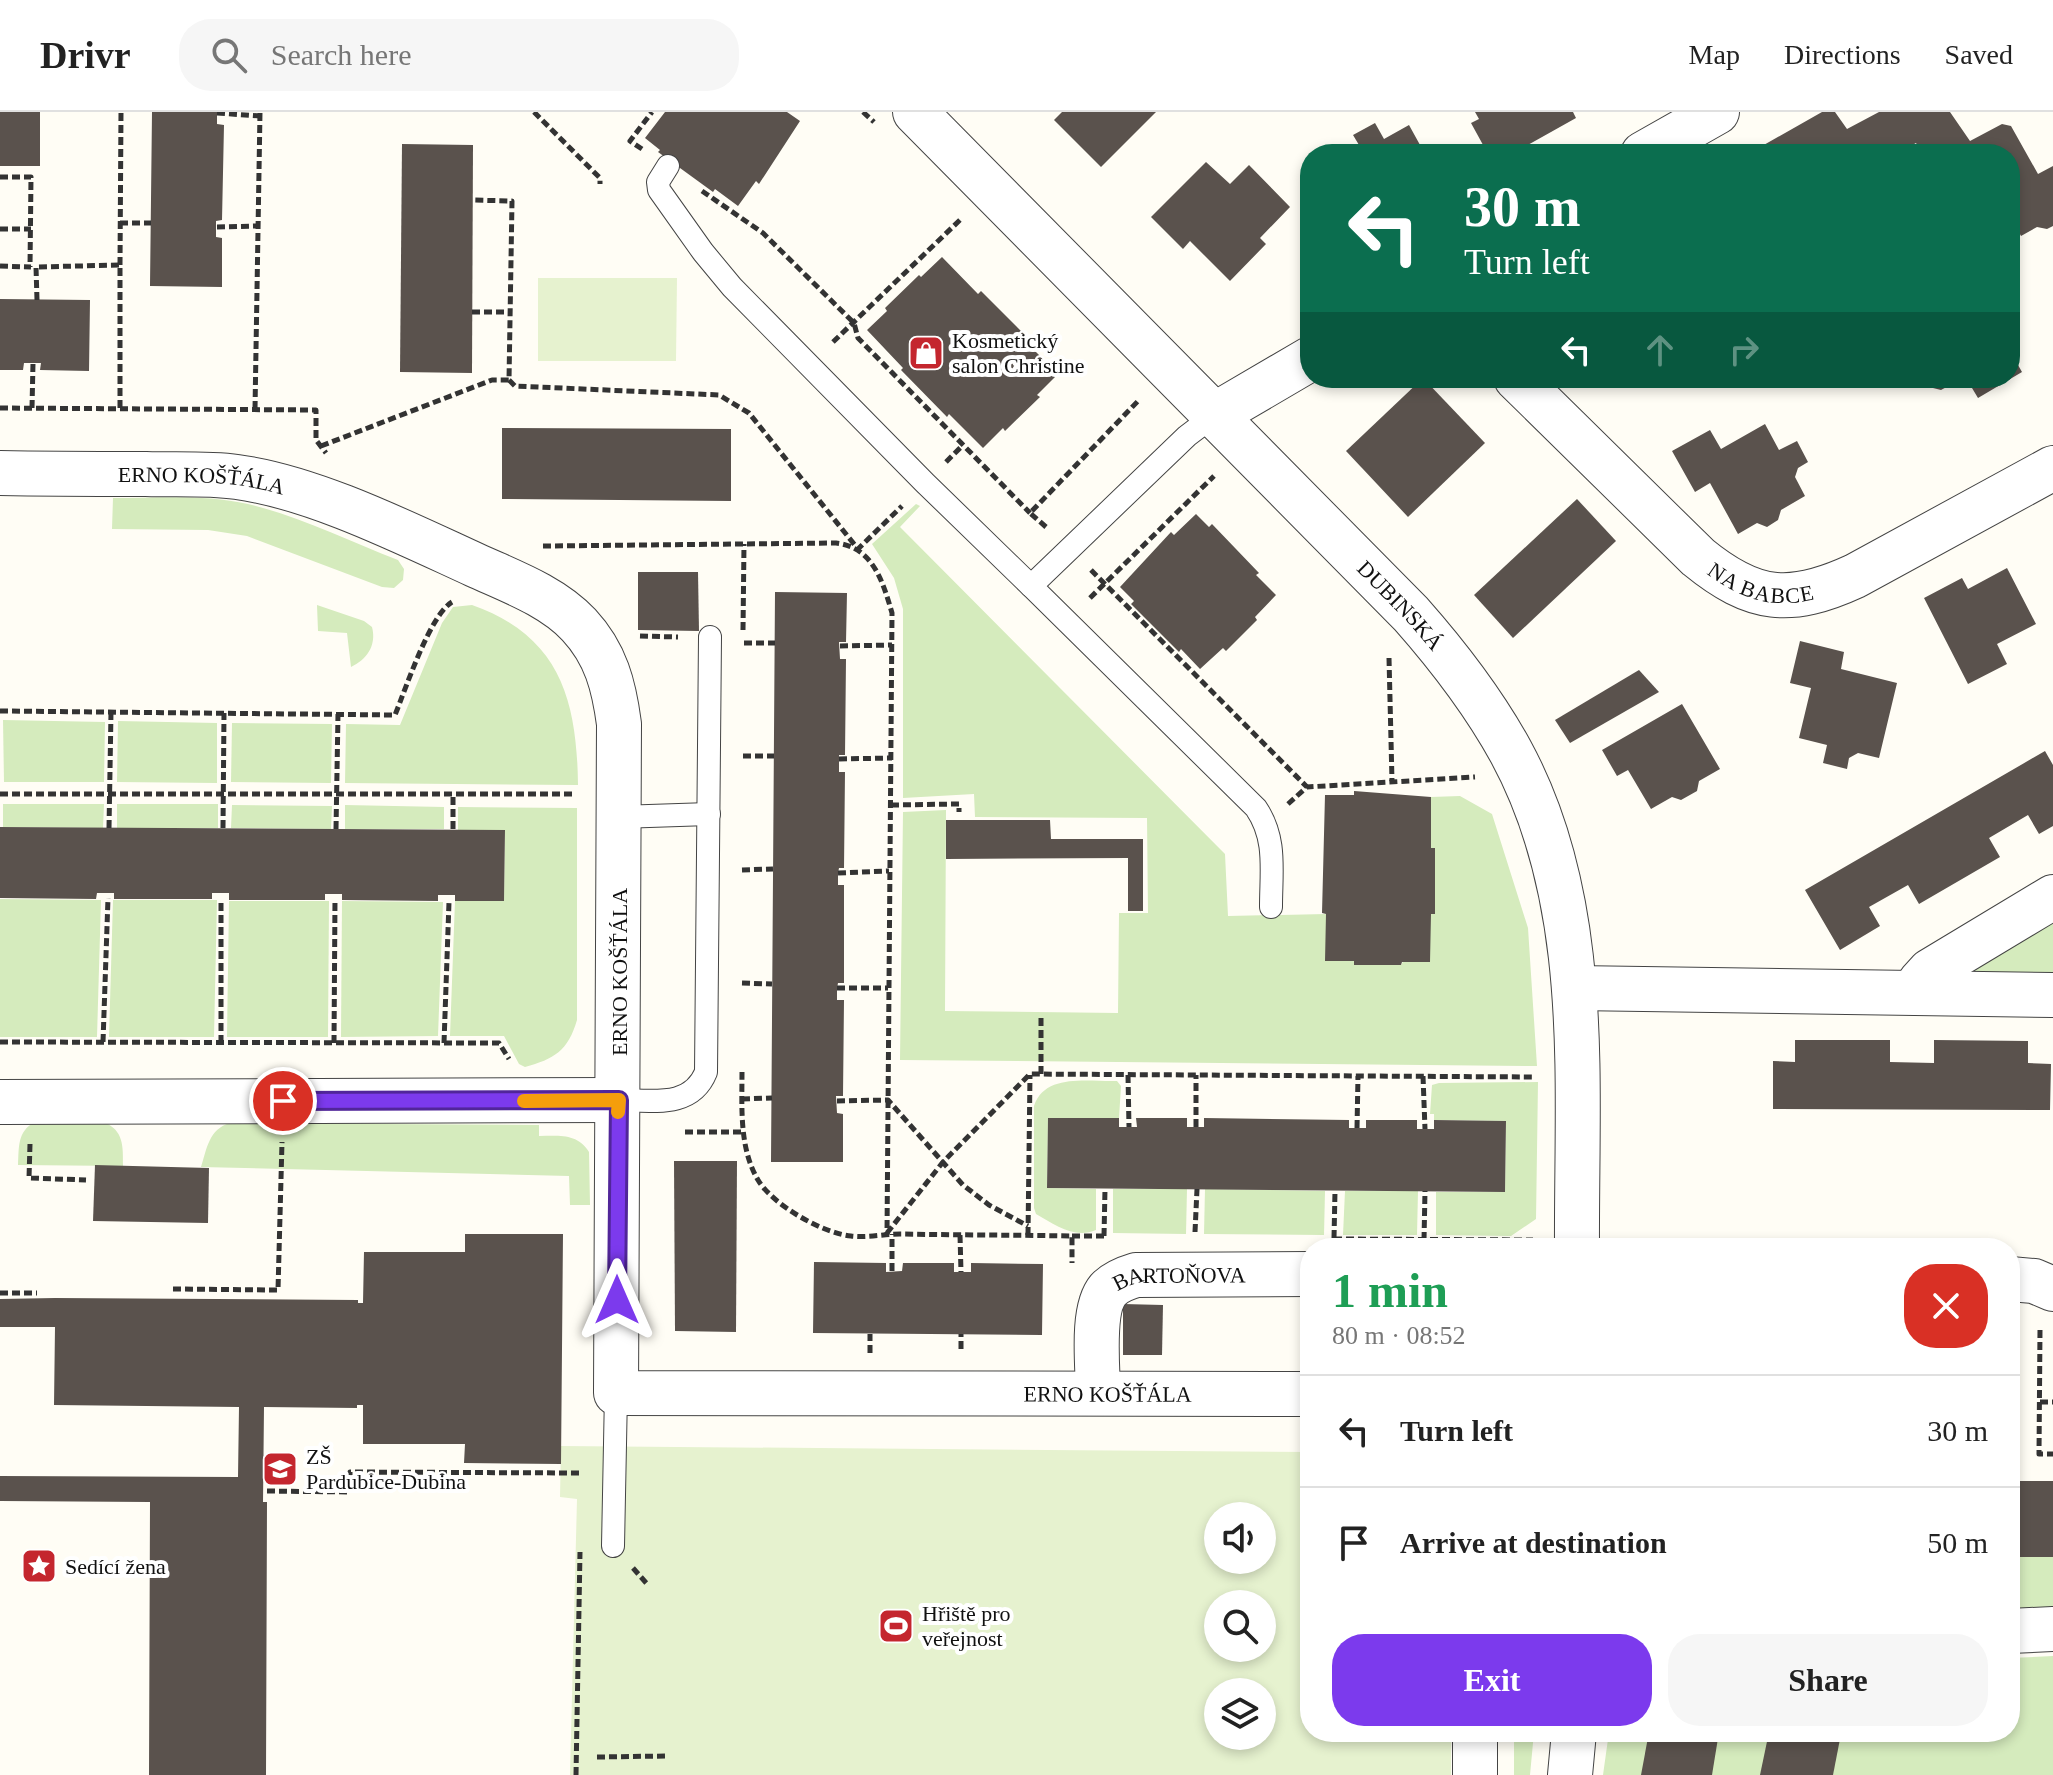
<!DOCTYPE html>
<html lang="en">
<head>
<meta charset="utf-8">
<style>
  body { margin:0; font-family:Georgia,serif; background:#f6f6f6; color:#222; height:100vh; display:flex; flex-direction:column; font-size:30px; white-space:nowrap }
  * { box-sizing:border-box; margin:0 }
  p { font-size:26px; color:#767676 }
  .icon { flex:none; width:44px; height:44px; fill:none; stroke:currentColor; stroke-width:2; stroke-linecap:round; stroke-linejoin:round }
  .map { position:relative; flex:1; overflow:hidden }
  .panel { position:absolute; left:1300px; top:1126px; width:720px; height:504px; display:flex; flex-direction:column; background:#fff; border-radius:32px; box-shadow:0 4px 12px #0003 }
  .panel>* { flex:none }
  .banner { position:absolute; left:1300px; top:32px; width:720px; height:244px; border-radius:32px; box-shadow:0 4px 12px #0003; background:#0b6e4f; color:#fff; overflow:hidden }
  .tools { position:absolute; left:1204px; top:1390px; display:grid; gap:16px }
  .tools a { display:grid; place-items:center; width:72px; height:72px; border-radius:50%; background:#fff; box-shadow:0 4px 12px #0003; font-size:40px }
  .pin { position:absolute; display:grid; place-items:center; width:68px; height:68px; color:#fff; margin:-34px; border:4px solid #fff; border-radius:50%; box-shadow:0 2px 8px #0007 }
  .me { position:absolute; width:88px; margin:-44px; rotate:0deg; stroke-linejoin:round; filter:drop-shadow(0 0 6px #0008) }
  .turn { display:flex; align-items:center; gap:28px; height:168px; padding:0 32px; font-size:36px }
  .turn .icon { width:104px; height:104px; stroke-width:2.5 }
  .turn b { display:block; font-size:56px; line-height:68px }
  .lanes { display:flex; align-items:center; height:76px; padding:0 32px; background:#0003; justify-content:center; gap:40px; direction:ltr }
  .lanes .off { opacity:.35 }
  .round { display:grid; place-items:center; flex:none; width:84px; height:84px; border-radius:32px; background:#f6f6f6 }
  .headline { display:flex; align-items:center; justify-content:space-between; height:136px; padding:0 32px }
  h1 { font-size:48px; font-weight:700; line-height:60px; color:#1e9e55 }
  .button { display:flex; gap:16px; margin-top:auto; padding:16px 32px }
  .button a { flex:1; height:92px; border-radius:32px; background:#7c3aed; color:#fff; font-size:32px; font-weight:700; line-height:92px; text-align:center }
  .button a+a { background:#f6f6f6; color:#222 }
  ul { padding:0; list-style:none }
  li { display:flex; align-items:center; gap:24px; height:112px; padding:0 32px; border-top:2px solid #e0e0e0 }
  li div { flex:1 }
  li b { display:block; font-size:30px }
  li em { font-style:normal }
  header { display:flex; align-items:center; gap:48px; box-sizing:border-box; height:112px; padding:0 40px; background:#fff; border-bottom:2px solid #e0e0e0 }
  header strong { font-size:38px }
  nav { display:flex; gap:44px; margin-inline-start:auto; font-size:28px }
  .search { width:560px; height:72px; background:#f6f6f6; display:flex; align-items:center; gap:20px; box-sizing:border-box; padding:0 28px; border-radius:32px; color:#767676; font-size:30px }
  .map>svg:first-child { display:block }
</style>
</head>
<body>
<header>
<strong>Drivr</strong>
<div class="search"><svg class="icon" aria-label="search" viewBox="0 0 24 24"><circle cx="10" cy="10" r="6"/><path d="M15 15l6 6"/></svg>Search here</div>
<nav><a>Map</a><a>Directions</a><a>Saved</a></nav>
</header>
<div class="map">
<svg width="2053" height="1663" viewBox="0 0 2053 1663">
  <rect width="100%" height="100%" fill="#fffdf5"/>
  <g fill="#d5ebbd">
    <path d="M113,386C157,386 205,382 248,392C299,404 349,429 398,448L404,457L403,468L394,476L382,475L247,424L208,418L112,417Z"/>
    <path d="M916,392L920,394L900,415L1225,742L1228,804L1326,802V848L1354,849V853H1401L1431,802L1435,801V737L1431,736V685L1460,684L1492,702L1528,816L1537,954L900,948L903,700L946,698L945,899L1118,901L1119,801H1148L1147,706L975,705L974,682L903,686V497L894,466L872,432Z"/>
    <path d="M317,493L364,509L372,515C377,534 366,548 351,555L347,521L318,519Z"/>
    <path d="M472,493C560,524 577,588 578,673L345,671L346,612L400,613L442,511L453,495Z"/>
    <path d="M3,608L105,610L104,670H4Z"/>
    <path d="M118,609L217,611V671L117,670Z"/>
    <path d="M232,611L332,612L331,671L231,670Z"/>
    <path d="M3,692H104L103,716L3,715Z"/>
    <rect x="117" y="692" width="101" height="24"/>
    <path d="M232,693L332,694L331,717L231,716Z"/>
    <path d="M345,693L444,695V717H345Z"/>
    <path d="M458,695L577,696V908C568,939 554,947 525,955L519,952L504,924H450L455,789H504L505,719L458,718Z"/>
    <path d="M0,787L101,788L97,925H0Z"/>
    <path d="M113,788H217L214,925H109Z"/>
    <path d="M229,789H329L328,925H227Z"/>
    <path d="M342,789L443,790L438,924L341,925Z"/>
    <path d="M2053,807V870L1955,864Z"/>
    <path d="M1117,969L1121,974L1119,1006H1048L1047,1076L1096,1077V1118C1075,1127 1055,1113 1036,1102L1034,1096V994C1045,961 1088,970 1117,969Z"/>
    <path d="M1538,970L1536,1107L1511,1124L1436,1123V1080H1505L1506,1009L1434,1008V1002H1430L1432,973L1439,971Z"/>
    <path d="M35,1010H104C124,1019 123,1034 123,1054L18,1053C19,1036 17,1019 35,1010Z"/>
    <path d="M230,1011L539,1013V1024C559,1024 577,1021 589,1040L590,1093H570L569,1064L201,1055C207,1036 209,1017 230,1011Z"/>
    <path d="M1113,1077H1187L1186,1122L1113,1121Z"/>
    <path d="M1205,1077L1325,1079L1324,1123L1204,1122Z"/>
    <path d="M1345,1079H1418L1417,1123H1343Z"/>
    <path d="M2017,1445H2053V1497L2010,1500V1452H2017Z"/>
    <path d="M2053,1544V1663H1603L1609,1620H2010V1546Z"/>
    <path d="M1514,1620H1534L1530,1663H1514Z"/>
  </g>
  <g fill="#e6f2cf" fill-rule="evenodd">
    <path d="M538,166H677L676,249H538Z"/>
    <path d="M561,1334L1310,1340V1620H1451V1663H570L577,1387L560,1385ZM1218,1404H1262V1448H1218ZM1218,1492H1262V1536H1218ZM1218,1580H1262V1624H1218Z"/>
  </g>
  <g fill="#5a524d">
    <rect x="0" y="0" width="40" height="54"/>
    <path d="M152,0H217V12L224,13L222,108L216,109V125L222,126V175L150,174Z"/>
    <path d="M665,0H787L800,9L759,72L756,69L738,94L715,77L713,80L658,40L660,38L645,26Z"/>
    <path d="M1062,0H1156L1101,55L1054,8Z"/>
    <path d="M1475,0H1573L1576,6L1526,34L1531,42H1488L1471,11L1479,7Z"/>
    <path d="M1822,0H1835L1847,17L1879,0H1950L1970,29L2002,12L2011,14L2038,62L2053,54V114L2047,117L2037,115L2021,124L2010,104V42H1922L1916,31L1896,42H1748Z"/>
    <path d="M1375,11L1384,27L1409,13L1425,42H1357L1359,33L1353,23Z"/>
    <path d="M402,32L473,33L472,261L400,260Z"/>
    <path d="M1206,50L1230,72L1249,53L1290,95L1260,126L1266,132L1230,169L1190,129L1183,137L1151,105Z"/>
    <path d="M942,145L978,182L981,179L1027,225L1024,228L1058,262L1037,283L1040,285L1005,319L1003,316L983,336L949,302L947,305L901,258L903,256L867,218L887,199L885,196L919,163L921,165Z"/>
    <path d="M0,187L90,188L89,259L40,258L41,251H24L23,258H0Z"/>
    <path d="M2010,239L2022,260L1978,286L1966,266H2010Z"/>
    <path d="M1423,266L1485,331L1408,405L1346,339Z"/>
    <path d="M1921,266H1963L1941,278L1925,274Z"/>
    <path d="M1765,312L1779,338L1797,329L1808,350L1798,356L1795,365L1805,384L1781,398L1778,408L1767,415L1757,411L1738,422L1710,371L1695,380L1672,339L1710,318L1721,337Z"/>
    <path d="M502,316L731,317V389L502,387Z"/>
    <path d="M1577,387L1616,429L1513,526L1474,483Z"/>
    <path d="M1196,402L1209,415L1212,412L1259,461L1256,463L1276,483L1255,505L1257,508L1226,539L1223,536L1200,557L1181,537L1179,540L1131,492L1134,489L1120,475L1171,420L1174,423Z"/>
    <path d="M2007,456L2036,512L1997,532L2007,552L1968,572L1924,486L1962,466L1968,477Z"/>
    <path d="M638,460H698L699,519L638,518Z"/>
    <path d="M775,480L847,481L846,530H839L840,547H846L845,643H839V660H845L844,756H839L838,761V773H844V871H838L837,876V888H844L843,984H836L837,1001L843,1002V1050H771Z"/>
    <path d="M1800,529L1844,540L1841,557L1897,571L1879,646L1858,641L1849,646L1847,657L1823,651L1827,633L1799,626L1811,576L1790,571Z"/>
    <path d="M1639,558L1659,580L1570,631L1555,608Z"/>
    <path d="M1682,592L1720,657L1699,669L1697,679L1681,688L1672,685L1651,697L1628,658L1617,664L1602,638Z"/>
    <path d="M2045,639L2053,653V714L2039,722L2028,703L1989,726L2000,745L1919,792L1908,773L1869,795L1880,814L1840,838L1805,778Z"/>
    <path d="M1354,679L1431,685V736H1435V802H1431L1430,850H1402L1401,853H1354V849H1325L1326,802L1322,801L1325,683H1354Z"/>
    <path d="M946,708H1050L1051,727H1143V799H1128V746L946,747Z"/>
    <path d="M0,715L505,718L504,789H455V783H438V789L342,788V782H325V788H229V781H212V787H114V781H97L96,787L0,786Z"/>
    <path d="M1795,928H1890V950L1934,951V928L2028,929V951L2051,952L2050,998L1773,997V949L1795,950Z"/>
    <path d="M1048,1006H1119V1015H1137L1136,1006H1187V1015H1204V1006L1349,1008V1016H1366V1008H1417V1017H1434V1008L1506,1009L1505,1080L1047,1076Z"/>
    <path d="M674,1049H737L736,1220L675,1219Z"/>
    <path d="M95,1053L209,1056L208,1111L93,1109Z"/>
    <path d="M465,1122H563L561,1352L464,1351L465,1332H363V1293H357V1296L264,1295L263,1390H267L266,1663H149L150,1390L0,1389V1364L238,1365L239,1295L54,1293L55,1215H0V1187L55,1186L358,1188V1191H363L364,1140H465Z"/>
    <path d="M814,1150L886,1151V1160L902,1159L903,1151H954V1160H971V1151L1043,1152L1042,1223L813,1221Z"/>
    <path d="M1123,1192L1163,1193L1162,1243H1123Z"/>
    <path d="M2015,1369H2053V1445H2017V1452H2010V1381H2015Z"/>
    <path d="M1649,1620H1719L1712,1663H1641Z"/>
    <path d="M1769,1620H1803L1840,1627L1833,1663H1760Z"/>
  </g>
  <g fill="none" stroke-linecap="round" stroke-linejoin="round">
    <defs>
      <g id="lane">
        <path d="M668,54L658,70L659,78L703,140L732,175L925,371L1031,474"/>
        <path d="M1216,302L1187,324L1031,474L1256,696C1277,727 1271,758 1271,795"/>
        <path d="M619,705L709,702"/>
        <path d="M619,988C652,988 691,997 706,960L710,525"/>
        <path d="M613,1434L616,1281"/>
      </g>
      <g id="street">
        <path id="s1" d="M915,0L1411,502C1449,545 1483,589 1511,640C1593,791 1576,971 1577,1136"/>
        <path d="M1643,42L1717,0"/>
        <path id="s2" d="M1516,266L1698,445C1753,490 1790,494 1855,464L2053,356"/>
        <path d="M1216,302L1310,247"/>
        <path id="s3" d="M0,361C49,362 97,362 146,362C176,363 207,361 237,365C313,375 405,421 475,453C510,469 552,484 579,513C606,542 614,574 619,612L616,1281L1310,1282"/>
        <path d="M1575,876L2053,883"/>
        <path d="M1917,881L1920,870L1930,859L2053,785"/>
        <path d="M0,990L619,988"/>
        <path d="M2010,1167L2034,1169L2053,1177"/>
        <path id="s4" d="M1098,1281C1098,1256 1091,1198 1108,1178C1115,1170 1126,1166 1136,1163L1310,1162"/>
        <path d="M2010,1519L2053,1517"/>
        <path d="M1475,1663V1620"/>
        <path d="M1570,1663L1574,1620"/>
      </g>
    </defs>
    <use href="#lane" stroke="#444" stroke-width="24"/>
    <use href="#street" stroke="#444" stroke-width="46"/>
    <g stroke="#333" stroke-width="5" stroke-dasharray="8 4" stroke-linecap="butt">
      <path d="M534,0L600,66V72"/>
      <path d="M863,0L874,10"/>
      <path d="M217,1L260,4"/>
      <path d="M642,37L630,29L652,0"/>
      <path d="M0,65H31L30,155"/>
      <path d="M702,79L763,121L854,211L858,226L1030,401"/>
      <path d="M120,111H151"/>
      <path d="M217,115L258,114"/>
      <path d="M0,117H31"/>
      <path d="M120,153L121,0"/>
      <path d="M0,154L31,155"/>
      <path d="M37,188L36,155L120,153V296"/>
      <path d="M472,200H510"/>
      <path d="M833,230L961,107"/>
      <path d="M509,268L515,274L719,283L749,301L858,437L902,394"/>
      <path d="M0,296L316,298V328L326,341"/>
      <path d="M32,296L33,251"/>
      <path d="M255,297L260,0"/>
      <path d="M321,334L492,268H509L512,89L472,88"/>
      <path d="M946,350L962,334"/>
      <path d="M1046,415L1030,401L1139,288"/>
      <path d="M543,434L836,431C873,435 883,470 892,501L887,1122"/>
      <path d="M1091,458L1307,675"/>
      <path d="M1090,486L1214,364"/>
      <path d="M743,518L744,432"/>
      <path d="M640,524L678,525"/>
      <path d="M744,531H775"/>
      <path d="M840,534L892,533"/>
      <path d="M1389,546L1392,669"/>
      <path d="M0,599L395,603C406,576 430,503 452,490"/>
      <path d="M743,644H774"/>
      <path d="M839,647L892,646"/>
      <path d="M0,682H575"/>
      <path d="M1288,692L1307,675L1475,665"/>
      <path d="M891,693L959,692V700"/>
      <path d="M109,716L111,600"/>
      <path d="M223,716L224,601"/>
      <path d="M336,717L338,602"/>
      <path d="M453,717V682"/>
      <path d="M742,758L773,757"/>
      <path d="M838,761L889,759"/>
      <path d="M742,871L772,872"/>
      <path d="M837,876H888"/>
      <path d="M0,930L499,931L509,947"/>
      <path d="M103,930L108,786"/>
      <path d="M221,931V787"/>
      <path d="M334,931L335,787"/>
      <path d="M444,931L449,790"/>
      <path d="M742,960C742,995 739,1036 758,1068C773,1093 822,1121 851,1124C867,1126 884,1122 900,1122C957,1123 1015,1123 1072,1124V1151"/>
      <path d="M1041,962V906"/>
      <path d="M1128,963L1129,1015"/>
      <path d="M1423,964L1425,1017"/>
      <path d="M742,987L772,986"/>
      <path d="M837,989L888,988L963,1073L989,1093L1028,1114"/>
      <path d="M1196,1015V963"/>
      <path d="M1357,1016L1358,964"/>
      <path d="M685,1020H744"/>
      <path d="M30,1032L29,1066L86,1068"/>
      <path d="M1195,1120L1197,1077"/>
      <path d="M887,1121L943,1050L1030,962L1534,965"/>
      <path d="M960,1123L961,1160"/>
      <path d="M1028,1123L1030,963"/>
      <path d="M1072,1124H1108"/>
      <path d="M1104,1124L1105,1077"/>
      <path d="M1334,1126L1335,1079"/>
      <path d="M1334,1127L1533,1128"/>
      <path d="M1424,1128L1425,1079"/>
      <path d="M892,1159V1122"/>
      <path d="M173,1177L278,1178L282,1030"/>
      <path d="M0,1181H37"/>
      <path d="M2040,1218L2039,1342H2053"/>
      <path d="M961,1237V1222"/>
      <path d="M870,1241V1222"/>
      <path d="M2040,1290H2053"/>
      <path d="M267,1379L350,1380V1360L581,1361"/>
      <path d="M633,1456L648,1473"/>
      <path d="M597,1645L666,1644"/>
      <path d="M576,1663L580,1440"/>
    </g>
    <use href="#lane" stroke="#fff" stroke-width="22"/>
    <use href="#street" stroke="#fff" stroke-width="44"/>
  </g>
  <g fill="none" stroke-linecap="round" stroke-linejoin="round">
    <defs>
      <path id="route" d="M283,989L619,988L617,1188"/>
    </defs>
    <use href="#route" stroke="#51269a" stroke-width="20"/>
    <use href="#route" stroke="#7c3aed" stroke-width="14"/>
    <path stroke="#f59e0b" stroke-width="14" d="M524,989L619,988L618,1000"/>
  </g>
  <defs>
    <symbol id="shop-square" viewBox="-11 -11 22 22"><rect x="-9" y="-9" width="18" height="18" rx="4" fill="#c4262e" stroke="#fff"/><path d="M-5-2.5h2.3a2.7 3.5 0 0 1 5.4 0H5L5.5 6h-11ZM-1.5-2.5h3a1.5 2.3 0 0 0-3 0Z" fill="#fff"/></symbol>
    <symbol id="school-square" viewBox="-11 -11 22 22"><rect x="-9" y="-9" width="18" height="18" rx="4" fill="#c4262e" stroke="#fff"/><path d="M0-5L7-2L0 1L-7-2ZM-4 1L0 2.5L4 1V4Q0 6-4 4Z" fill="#fff"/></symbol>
    <symbol id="sight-square" viewBox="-11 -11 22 22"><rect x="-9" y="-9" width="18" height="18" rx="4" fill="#c4262e" stroke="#fff"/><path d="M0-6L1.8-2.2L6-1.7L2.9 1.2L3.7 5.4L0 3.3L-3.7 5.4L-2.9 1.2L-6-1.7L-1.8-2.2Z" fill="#fff"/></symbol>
    <symbol id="stadium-square" viewBox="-11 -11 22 22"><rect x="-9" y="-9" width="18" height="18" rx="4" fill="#c4262e" stroke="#fff"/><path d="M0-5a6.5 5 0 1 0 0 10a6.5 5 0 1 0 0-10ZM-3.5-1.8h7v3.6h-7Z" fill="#fff"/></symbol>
  </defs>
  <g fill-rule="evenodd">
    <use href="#shop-square" x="906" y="221" width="40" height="40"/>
    <use href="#school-square" x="260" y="1337" width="40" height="40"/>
    <use href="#sight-square" x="19" y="1434" width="40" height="40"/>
    <use href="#stadium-square" x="876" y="1494" width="40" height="40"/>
  </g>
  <g text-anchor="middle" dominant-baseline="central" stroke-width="8" stroke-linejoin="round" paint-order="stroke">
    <g font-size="22" fill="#111" stroke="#fff" text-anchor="start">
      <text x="952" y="228">Kosmetický<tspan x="952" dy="25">salon Christine</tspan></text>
      <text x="306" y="1344">ZŠ<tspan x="306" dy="25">Pardubice-Dubina</tspan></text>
      <text x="65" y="1454">Sedící žena</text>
      <text x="922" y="1501">Hřiště pro<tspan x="922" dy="25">veřejnost</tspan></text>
    </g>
    <g font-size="22" fill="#111" stroke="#fff">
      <text stroke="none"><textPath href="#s3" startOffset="202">ERNO KOŠŤÁLA</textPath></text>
      <text stroke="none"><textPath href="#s2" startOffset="326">NA BABCE</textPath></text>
      <text stroke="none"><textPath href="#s1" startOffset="692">DUBINSKÁ</textPath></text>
      <text transform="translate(619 860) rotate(-90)">ERNO KOŠŤÁLA</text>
      <text stroke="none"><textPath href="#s4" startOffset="180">BARTOŇOVA</textPath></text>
      <text stroke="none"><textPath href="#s3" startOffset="1882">ERNO KOŠŤÁLA</textPath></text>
    </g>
  </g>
</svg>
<div class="tools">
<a><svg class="icon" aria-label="sound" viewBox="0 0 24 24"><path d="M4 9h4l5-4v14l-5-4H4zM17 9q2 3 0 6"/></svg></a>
<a><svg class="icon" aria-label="search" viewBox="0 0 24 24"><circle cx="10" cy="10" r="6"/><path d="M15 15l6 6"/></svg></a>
<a><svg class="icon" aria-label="layers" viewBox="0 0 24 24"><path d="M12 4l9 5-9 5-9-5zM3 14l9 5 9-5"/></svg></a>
</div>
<div class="pin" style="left:283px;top:989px;background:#d93025"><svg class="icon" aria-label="arrive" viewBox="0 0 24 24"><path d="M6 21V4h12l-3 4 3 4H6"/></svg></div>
<svg class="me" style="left:617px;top:1188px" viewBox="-20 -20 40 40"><path d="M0-17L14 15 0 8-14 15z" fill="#7c3aed" stroke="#fff" stroke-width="4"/></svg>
<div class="banner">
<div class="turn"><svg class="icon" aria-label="left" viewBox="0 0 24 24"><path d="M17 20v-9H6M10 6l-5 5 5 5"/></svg><div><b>30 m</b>Turn left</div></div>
<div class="lanes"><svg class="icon" aria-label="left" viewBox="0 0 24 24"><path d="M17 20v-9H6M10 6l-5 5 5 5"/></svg><svg class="icon off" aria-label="ahead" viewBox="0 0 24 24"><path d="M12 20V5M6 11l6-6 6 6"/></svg><svg class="icon off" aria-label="right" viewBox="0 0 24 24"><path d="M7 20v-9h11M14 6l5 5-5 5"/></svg></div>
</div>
<section class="panel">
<div class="headline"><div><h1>1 min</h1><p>80 m · 08:52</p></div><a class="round" style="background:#d93025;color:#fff"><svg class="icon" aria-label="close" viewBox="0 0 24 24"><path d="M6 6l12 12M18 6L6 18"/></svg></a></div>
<ul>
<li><svg class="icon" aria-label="left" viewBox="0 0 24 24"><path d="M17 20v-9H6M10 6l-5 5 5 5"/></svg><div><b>Turn left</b></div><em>30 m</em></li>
<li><svg class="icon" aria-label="arrive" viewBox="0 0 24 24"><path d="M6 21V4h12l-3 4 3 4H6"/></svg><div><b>Arrive at destination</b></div><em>50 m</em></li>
</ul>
<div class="button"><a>Exit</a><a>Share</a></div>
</section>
</div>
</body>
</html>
